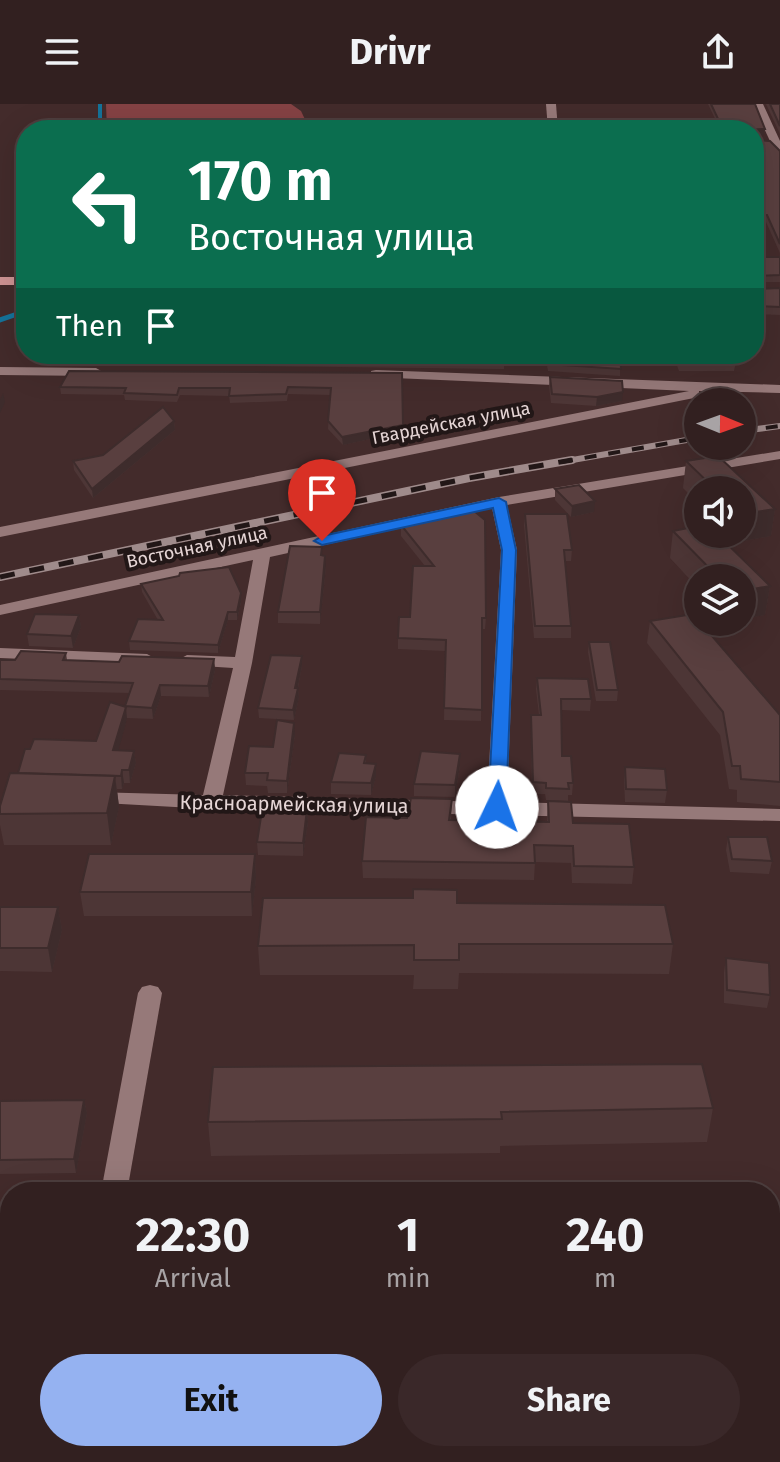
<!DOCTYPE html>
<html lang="en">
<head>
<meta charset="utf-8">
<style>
  body { margin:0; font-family:"Fira Sans",sans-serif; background:#3a2829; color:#f1f3f6; height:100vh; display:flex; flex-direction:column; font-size:30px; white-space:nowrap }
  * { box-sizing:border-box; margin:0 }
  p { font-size:26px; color:#a8a3a5 }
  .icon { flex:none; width:44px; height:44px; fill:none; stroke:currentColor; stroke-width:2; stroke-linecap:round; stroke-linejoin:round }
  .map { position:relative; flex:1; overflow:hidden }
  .side { position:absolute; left:0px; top:1078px; width:780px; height:280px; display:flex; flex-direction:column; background:#322020; border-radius:32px 32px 0 0; box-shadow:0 8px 32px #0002,0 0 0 2px #4d3e3e }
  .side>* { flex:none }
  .guide { position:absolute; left:16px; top:16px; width:748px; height:244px; border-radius:32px; box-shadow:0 8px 32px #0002,0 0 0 2px #4d3e3e; background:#0b6e4f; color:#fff; overflow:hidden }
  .needle { width:52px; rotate:91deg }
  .controls { position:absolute; left:684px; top:284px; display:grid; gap:16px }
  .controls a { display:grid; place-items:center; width:72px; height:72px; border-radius:50%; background:#322020; box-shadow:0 8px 32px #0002,0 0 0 2px #4d3e3e; font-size:40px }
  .pin { position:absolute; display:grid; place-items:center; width:68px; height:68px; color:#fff; margin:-82px -34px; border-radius:50% 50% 50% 0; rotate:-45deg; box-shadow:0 0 8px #0007 }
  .pin .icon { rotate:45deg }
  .me { position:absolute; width:88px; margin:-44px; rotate:3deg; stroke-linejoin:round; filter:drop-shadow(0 0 6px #0008) }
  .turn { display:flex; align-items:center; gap:28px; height:168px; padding:0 40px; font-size:36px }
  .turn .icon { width:104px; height:104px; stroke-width:2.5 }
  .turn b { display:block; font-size:56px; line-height:68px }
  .then { display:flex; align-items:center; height:76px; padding:0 40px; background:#0003; gap:16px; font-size:30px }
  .eta { display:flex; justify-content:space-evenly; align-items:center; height:136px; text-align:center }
  .eta b { font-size:48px; font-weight:700; line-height:56px }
  .action { display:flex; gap:16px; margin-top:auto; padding:16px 40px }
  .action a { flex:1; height:92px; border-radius:48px; background:#95b2f1; color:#111; font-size:32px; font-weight:700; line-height:92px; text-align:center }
  .action a+a { background:#3a2829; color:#f1f3f6 }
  header { display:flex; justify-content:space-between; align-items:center; height:104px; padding:0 40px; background:#322020; font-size:36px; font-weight:700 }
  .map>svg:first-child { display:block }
</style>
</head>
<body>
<header><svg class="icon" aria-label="menu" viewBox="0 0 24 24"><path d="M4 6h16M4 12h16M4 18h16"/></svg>Drivr<svg class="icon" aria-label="share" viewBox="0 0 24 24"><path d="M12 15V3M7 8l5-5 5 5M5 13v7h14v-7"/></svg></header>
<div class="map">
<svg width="780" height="1358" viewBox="0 0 780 1358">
  <rect width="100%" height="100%" fill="#432b2b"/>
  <g fill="#854244">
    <path d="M106,0H291L301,7L310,26H107Z"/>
    <path d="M110,1348H526V1358H109Z"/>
  </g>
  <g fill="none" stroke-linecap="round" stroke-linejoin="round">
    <path stroke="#15739a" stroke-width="4" d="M100,0V26"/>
    <path stroke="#15739a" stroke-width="5" d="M0,216L26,207"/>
    <g fill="#967979" fill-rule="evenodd">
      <path d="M546,0H556L558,26H548Z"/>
      <path d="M753,0H763L780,37V51L775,48Z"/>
      <path d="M0,263L96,264L103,268L96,272L0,271Z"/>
      <path d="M376,266L780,281V289L699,287V293L694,294L0,433V423L689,287L371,273V267Z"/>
      <path d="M780,347V355L507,401L517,446L507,698L780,705V717L211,705L85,698L82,694L92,688L203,691L233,564L187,561L178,556L187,551L235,553L253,456L0,511V501L499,393ZM492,404L501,446L487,698L223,691L252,559L270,453Z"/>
      <path d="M0,544L147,550L156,555L147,560L0,554Z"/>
      <path d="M150,881L158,883L162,889L127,1088H101L138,889L142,883Z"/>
      <rect x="0" y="1100" width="10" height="22"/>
      <path d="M56,1348H86L85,1358H55Z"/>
    </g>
    <rect fill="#cd9393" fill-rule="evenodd" x="0" y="173" width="26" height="8"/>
    <defs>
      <g id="rail-far1">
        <path d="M742,327L780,322"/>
        <path d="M561,358L698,334"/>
      </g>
      <path id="rail" d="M0,473L469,374L572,356"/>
    </defs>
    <use href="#rail-far1" stroke="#9f8b8b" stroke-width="6"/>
    <use href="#rail" stroke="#9f8b8b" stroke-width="8"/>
    <use href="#rail-far1" stroke="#221717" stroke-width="4" stroke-dasharray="12" stroke-linecap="butt"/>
    <use href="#rail" stroke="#221717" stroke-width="5" stroke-dasharray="15" stroke-linecap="butt"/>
  </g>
  <g fill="#4d3636">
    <path d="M708,0H755L765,25L764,31L754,26H734L733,23H719Z"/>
    <path d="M766,0H780V30Z"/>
    <path d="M754,36L780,47V149L766,118H760L754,102Z"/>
    <rect x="754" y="153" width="26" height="25"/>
    <path d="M754,181L755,185L780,184V211L754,210Z"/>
    <path d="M545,250H620V272L548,267Z"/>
    <path d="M673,250H732L736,257L734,267H679Z"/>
    <path d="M78,253L504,258V265L78,260Z"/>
    <path d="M402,269V328L343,341L328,325L330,291L288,290L287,297L230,299L229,292L180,291L177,298L125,296L124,291L61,290L60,283Z"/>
    <path d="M550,273L622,297L596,302L551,299L549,282Z"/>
    <path d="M174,317L175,326L93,394L74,366L73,357L103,351Z"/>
    <path d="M718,352L775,405L771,432L738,438L730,430H742V386H698V399L683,384L686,357Z"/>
    <path d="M555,385L594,408L571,413L555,396Z"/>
    <path d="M525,410L572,446L571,457H565L571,522V534H534L524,421Z"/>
    <path d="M401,421L486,514L485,525H482L481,617L444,616L445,547L398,545V534L410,513L425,462L401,432Z"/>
    <path d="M673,427L770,482L765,511L742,515V474H698V484L670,454Z"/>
    <path d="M322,443V452L326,463L320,520L278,519V508Z"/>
    <path d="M141,480L241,498L237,516H228L218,549L130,546L129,537L158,516L142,488Z"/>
    <path d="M79,511L81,523L73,544L29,542L27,530Z"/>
    <path d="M650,517L780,611V702L737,698V686L729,685L720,631L647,539Z"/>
    <path d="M589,538L618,586L617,597H596L588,548Z"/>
    <path d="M66,549L67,556L119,558L214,555L215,566L209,593L161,592L153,615L127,614L118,646L134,647L136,659L130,679H124L122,685H117L119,703L111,741H4L0,721V702L30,645L96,637L125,603L130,589L0,586V556H15Z"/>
    <path d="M302,552V562L298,584L299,593L294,616L259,614L258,604Z"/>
    <path d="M537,574L591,595L590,607L561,606L562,652L573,679L572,691H568V697L546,696L545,690H532L531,622V611H539L536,585Z"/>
    <path d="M295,631L287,689H268L267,682L246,681L245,669L273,643Z"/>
    <path d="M366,651V659L376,673L371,691L331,690V678Z"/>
    <path d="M460,662L455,693L414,692V680Z"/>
    <path d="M625,663L667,686L665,699L625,698L624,676Z"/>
    <path d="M452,695L451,716L547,718L548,697L573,719L634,763L632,780L572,779L571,759L535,758L534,776L363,774L362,757L407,714Z"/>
    <path d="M285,704L307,705L308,718L303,752L258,751L257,738Z"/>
    <path d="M728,733L772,757L769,770L730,768L726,746Z"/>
    <path d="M255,750L256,774L252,812H84L80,788Z"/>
    <path d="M457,799L673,840L669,870L459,869L458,885H413L414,871H260L258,842Z"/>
    <path d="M0,803H58L62,826L52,868L0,867Z"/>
    <path d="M726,854L770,891L767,904L724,899V868Z"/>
    <path d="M702,960L713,1004L707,1038L500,1042V1049L211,1052L208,1018Z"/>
    <path d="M84,996L87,1009L76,1069L0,1070V997Z"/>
    <rect x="0" y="1133" width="10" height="113"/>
  </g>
  <g fill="#3e2c2c">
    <path d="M765,25L764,31L754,32V26Z"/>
    <path d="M623,288L622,297L596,302L597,293Z"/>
    <path d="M3,289L5,298L0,309V296Z"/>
    <path d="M174,317L175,326L93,394L92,385Z"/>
    <path d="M403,321L402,328L343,341L342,333Z"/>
    <path d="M595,397L594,408L571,413L572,402Z"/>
    <path d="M775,405L771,432L738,438L739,430H742V410Z"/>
    <path d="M325,452L326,463L320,520V508Z"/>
    <path d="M770,482L765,511L742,515V487Z"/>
    <path d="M241,489V498L237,516V508Z"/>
    <path d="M228,508V516L218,549V541Z"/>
    <path d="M79,511L81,523L73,544L71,532Z"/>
    <path d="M302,552V562L296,593L295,584Z"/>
    <path d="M214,555L215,566L209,593L208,582Z"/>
    <path d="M160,581L161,592L153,615L152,604Z"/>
    <path d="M298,584L299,593L294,616L293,606Z"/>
    <path d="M126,603L127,615L115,659L113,646Z"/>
    <path d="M294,619L295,631L287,689V677Z"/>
    <path d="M134,647L136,659L130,679L129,666Z"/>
    <path d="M460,650V662L455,693V681Z"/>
    <path d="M376,660V673L371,691V679Z"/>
    <path d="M122,666L124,679L122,685L121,672Z"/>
    <path d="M115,672L119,703L111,741L107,709Z"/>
    <path d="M307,705L308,718L303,752V739Z"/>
    <path d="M255,750L256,774L252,812L251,788Z"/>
    <path d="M58,803L62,826L52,868L48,844Z"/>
    <path d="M84,996L87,1009L76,1069L74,1055Z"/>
    <path d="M21,1348H26L25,1358H19Z"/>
  </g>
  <g fill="#593f3f" stroke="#3e2c2c" stroke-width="2">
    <path d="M711,0H755L765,25L737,26L734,17H719Z"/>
    <path d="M770,0H780V22Z"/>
    <path d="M754,36L770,37L780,47V140L767,111H761L754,93V81H757L754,72Z"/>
    <path d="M754,153H780V171L754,172Z"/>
    <path d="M754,181L755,185L780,184V203L754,202Z"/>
    <path d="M79,250H504V258L78,253Z"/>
    <path d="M547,250H620L621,265L548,260Z"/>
    <path d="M678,250H732L736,257H680Z"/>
    <path d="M69,267L402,269L403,321L342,333L328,317L331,284L288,283L286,290L229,292L230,284H179L177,291L124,289L126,284L60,283Z"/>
    <path d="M550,273L622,277L623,288L597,293L552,290Z"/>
    <path d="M163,303L174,317L92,385L73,357L103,351Z"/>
    <path d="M718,352L775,405L742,410V386H716L686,357Z"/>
    <path d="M579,381L595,397L572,402L555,385Z"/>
    <path d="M474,407L485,416L486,514H482V606L444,604L446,536L398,534L399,513H410L413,462H434L401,421Z"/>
    <path d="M525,410H567L572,446H564L571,522H535Z"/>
    <path d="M698,422V430H717L770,482L742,487V474H719L673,427Z"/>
    <path d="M290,442L322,443L321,451L325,452L320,508H278Z"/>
    <path d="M229,463L241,489L237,508H228L218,541L129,537L138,515L163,516L141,480L179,472L180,469Z"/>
    <path d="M35,510L79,511L71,532L27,530Z"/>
    <path d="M693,510L698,516V518H700L780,611V678L741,675L740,662H732L723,608L650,517Z"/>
    <path d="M589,538H610L618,586H597Z"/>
    <path d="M21,547L66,549L63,556L119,558L122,552L214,555L208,582L160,581L152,604L125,602L133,579L0,575V556H15Z"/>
    <path d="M271,551L302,552L295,584H298L293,606L258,604Z"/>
    <path d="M537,574L588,575L591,595H561L562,652H571L573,679H568L569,685L546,684V679L533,678L531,611H541Z"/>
    <path d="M110,598L126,603L113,646L134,647L129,666H122L121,672L18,669L25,645H30L34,635L96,637Z"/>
    <path d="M277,616L294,619L287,677L267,676L268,669H245L249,642L273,643Z"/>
    <path d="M421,647L460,650L455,681L414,680Z"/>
    <path d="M339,649L366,651L364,659L376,660L371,679L331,678Z"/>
    <path d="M625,663L665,665L667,686L626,685Z"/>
    <path d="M10,669L115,672L107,709L0,710V702Z"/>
    <path d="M264,694L284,695L283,704L307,705L303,739L257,738Z"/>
    <path d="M411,694L452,695L449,716L549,718L548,697L571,698L573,719L629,720L634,763L574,762L573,742L534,741L535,759L362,757L366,713L407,714Z"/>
    <path d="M728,733H767L772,757L732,755Z"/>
    <path d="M89,750H255L251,788H80Z"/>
    <path d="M413,785L457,786V799L665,801L673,840H459V856H414V841L258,842L263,794H413Z"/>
    <path d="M0,803H58L48,844H0Z"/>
    <path d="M726,854L769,859L770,891L727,886Z"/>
    <path d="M702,960L713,1004L501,1008L502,1015L208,1018L213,963Z"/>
    <path d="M84,996L74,1055L0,1056V997Z"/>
    <rect x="0" y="1133" width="10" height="100"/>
    <path d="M0,1303H10V1348H21L19,1358H0Z"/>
    <path d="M197,1348H381V1358H196Z"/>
    <path d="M602,1348H690L689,1358H600Z"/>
  </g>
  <path fill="#1a73e8" stroke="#114b97" stroke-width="2" d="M499,394L506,398L516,446L506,703L497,709L488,703L502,446L493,404L322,441L314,437L322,432Z"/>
  <g text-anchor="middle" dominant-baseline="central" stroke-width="8" stroke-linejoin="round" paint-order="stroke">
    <g font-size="18" fill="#e5d5d5" stroke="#221717">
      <text transform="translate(451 319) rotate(-11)">Гвардейская улица</text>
      <text transform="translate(197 443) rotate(-12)">Восточная улица</text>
    </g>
    <g font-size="20" fill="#e5d5d5" stroke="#221717">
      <text transform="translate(294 700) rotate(1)">Красноармейская улица</text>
    </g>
  </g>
</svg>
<div class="controls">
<a><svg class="needle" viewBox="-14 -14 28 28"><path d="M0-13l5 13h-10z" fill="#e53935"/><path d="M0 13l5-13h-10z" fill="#a8a3a5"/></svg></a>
<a><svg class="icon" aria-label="sound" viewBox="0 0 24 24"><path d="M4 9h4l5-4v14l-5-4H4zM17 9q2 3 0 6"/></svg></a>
<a><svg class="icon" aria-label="layers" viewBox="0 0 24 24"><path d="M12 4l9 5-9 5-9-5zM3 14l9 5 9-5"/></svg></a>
</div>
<div class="pin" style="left:322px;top:437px;background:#d93025"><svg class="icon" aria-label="arrive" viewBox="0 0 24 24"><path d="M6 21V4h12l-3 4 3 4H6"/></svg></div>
<svg class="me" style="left:497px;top:703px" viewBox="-20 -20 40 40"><circle r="19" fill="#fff"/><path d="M0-13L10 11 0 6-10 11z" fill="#1a73e8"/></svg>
<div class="guide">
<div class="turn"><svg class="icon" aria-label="left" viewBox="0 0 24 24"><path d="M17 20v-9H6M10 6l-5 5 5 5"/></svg><div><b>170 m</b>Восточная улица</div></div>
<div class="then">Then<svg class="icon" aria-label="arrive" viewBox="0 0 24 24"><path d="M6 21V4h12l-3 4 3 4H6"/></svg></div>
</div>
<section class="side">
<div class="eta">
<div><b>22:30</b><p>Arrival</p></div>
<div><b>1</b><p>min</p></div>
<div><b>240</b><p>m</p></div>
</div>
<div class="action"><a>Exit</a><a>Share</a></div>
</section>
</div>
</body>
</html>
